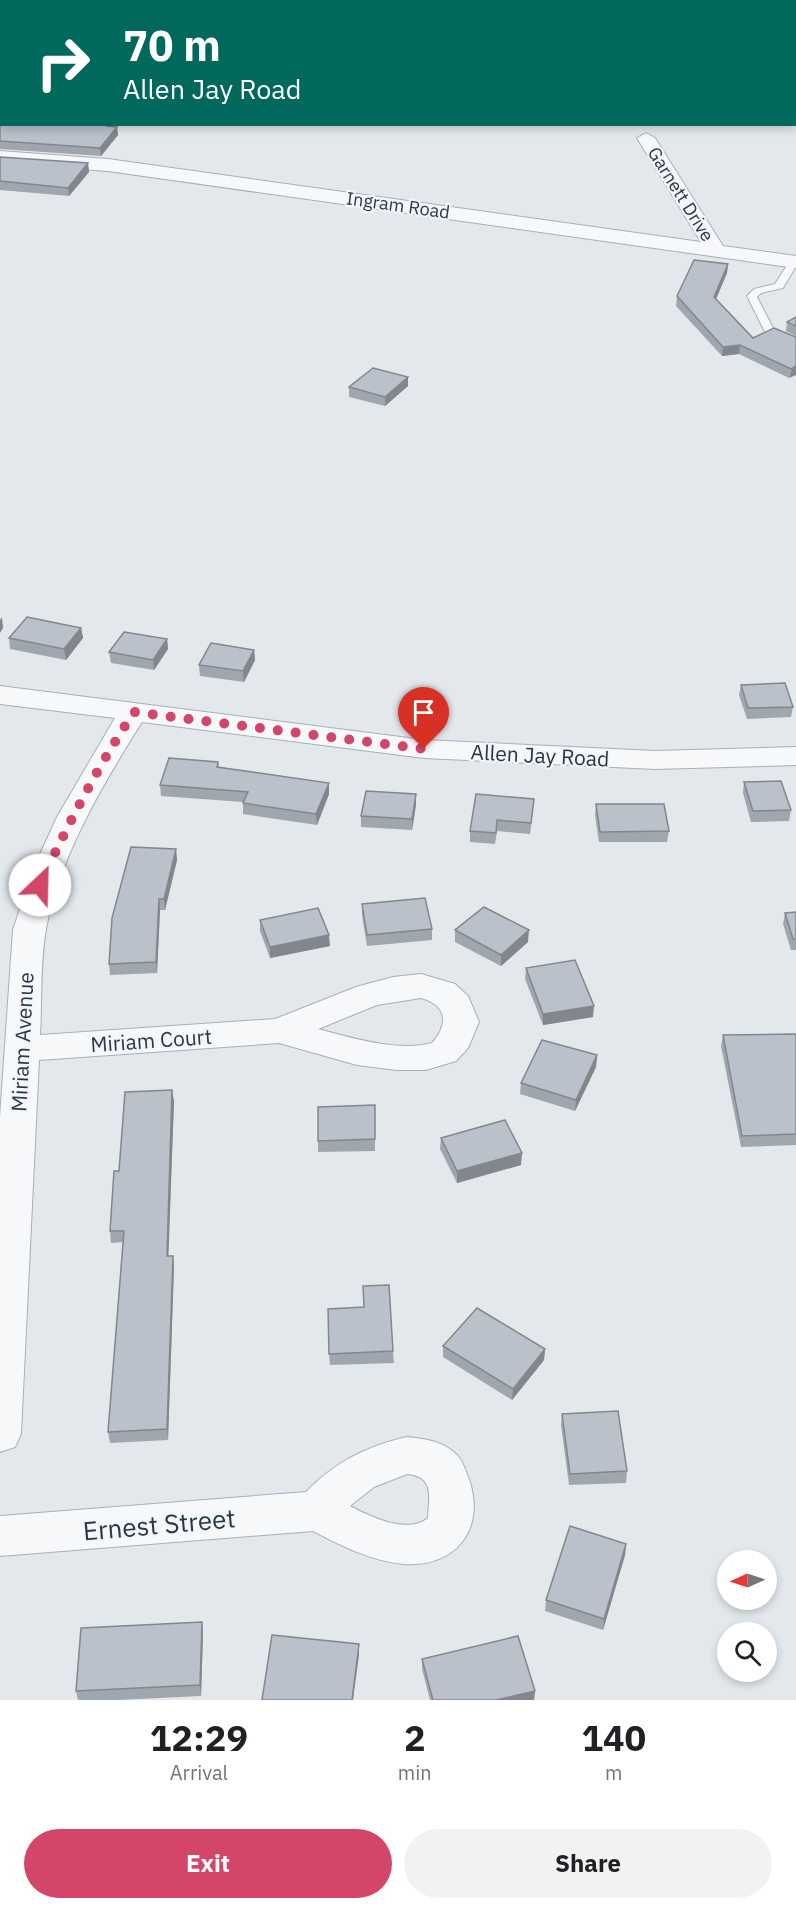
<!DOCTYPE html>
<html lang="en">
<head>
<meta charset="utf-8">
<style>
  body { margin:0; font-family:"IBM Plex Sans",sans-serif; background:#f2f2f2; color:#202124; height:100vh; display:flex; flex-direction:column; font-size:22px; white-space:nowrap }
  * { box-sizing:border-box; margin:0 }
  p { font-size:20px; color:#757577 }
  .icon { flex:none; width:33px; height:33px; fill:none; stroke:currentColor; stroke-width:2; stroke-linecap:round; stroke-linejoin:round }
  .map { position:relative; height:1700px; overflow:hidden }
  .sheet { display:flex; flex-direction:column; background:#fff; flex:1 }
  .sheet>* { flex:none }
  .guide { position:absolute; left:0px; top:0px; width:796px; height:126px; box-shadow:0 3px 9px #0003; background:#00695c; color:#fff; overflow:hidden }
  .needle { width:39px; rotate:267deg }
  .buttons { position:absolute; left:717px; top:1550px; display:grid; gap:12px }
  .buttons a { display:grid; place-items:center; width:60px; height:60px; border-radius:50%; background:#fff; box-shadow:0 3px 9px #0003; font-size:30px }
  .pin { position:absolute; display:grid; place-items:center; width:51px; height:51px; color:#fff; margin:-62px -26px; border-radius:50% 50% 50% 0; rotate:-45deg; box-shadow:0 0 6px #0007 }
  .pin .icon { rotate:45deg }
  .me { position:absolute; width:66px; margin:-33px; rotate:24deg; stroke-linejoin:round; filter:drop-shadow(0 0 4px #0008) }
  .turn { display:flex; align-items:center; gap:21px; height:126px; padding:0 24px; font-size:27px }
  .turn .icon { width:78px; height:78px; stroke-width:2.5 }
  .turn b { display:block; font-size:42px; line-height:51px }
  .eta { display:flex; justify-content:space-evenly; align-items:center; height:102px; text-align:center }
  .eta b { font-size:36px; font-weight:700; line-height:42px }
  .action { display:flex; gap:12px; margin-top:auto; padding:12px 24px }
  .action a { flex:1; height:69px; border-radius:36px; background:#d34669; color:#fff; font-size:24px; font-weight:700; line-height:69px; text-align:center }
  .action a+a { background:#f2f2f2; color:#202124 }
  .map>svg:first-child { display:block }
</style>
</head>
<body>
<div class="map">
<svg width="796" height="1700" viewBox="0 0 796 1700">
  <rect width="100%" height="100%" fill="#e3e8ec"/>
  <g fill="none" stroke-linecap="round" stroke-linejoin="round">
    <defs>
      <path id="lane" d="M791,259H796V266L783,288L761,293L757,297L773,328L796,338V345L765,332L747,296L754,289L775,284Z"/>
      <g id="street">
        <path d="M646,133L655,138L723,246L796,256V268L108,171L0,163V151L108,159L701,242L637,138Z"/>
        <path d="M0,686L424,740L655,751L796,747V765L655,769L424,758L142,722C104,782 59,858 46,929C40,963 42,1001 40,1035L275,1019L356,987L393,977L421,974L455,984L468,996L479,1022L468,1048L456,1061L426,1070H397L357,1065L279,1043L39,1060L21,1434L15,1447L0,1452V1117L13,930L32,872L57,817L115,718L0,704ZM421,998C447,1005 449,1024 432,1043C397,1052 352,1038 318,1029L377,1005Z"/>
        <path d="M407,1437C426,1439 443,1441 457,1455C463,1461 466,1472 469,1479C486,1529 456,1568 403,1564C371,1561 340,1545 313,1531L0,1556V1516L306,1492C335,1462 367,1446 407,1437ZM407,1474C435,1477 429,1496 428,1518C407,1535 369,1516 350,1506L374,1487Z"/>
      </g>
    </defs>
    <use href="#lane" stroke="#a8afb7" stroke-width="2"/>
    <use href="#street" stroke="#a8afb7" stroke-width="2"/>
    <use href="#lane" fill="#f7f8fa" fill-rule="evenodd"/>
    <use href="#street" fill="#f7f8fa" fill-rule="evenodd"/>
  </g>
  <g fill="#a0a6ae">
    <path d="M0,122L2,124H110V126L117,127L118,135L101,156L0,149Z"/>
    <path d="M0,157L88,163L89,172L69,196L0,190Z"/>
    <path d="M728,264L727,273L716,299L753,338L796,337L789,378L739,354L722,356L676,306L677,296Z"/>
    <path d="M796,317V336L786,331L787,322Z"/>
    <path d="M408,386L385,406L349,397V387Z"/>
    <path d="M81,628L83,638L66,660L10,649L9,638Z"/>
    <path d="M167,639L168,649L154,670L111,663L109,652Z"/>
    <path d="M254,650L255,660L244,682L200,676L199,665Z"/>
    <path d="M741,685L793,707L791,717L747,719L739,695Z"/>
    <path d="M218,762L219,767L329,783V794L317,825L243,814V802L161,796L160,785Z"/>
    <path d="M744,782L791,810L789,821L751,822L743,793Z"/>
    <path d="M416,794V805L412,830L361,827V816Z"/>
    <path d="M476,794L533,810L530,834L497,831L495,844L470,842V831Z"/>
    <path d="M596,804L669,831L667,842H599L595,815Z"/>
    <path d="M176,849L177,860L165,910H160L157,973L110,975L109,964Z"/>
    <path d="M362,904L432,929V940L367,946L362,915Z"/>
    <path d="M796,912V950H791L783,924L785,913Z"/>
    <path d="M260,920L330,946L270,958L260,931Z"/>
    <path d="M455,930L528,942L501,966L455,942Z"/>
    <path d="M526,968L593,1017L543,1025L525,979Z"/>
    <path d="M796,1034V1145L741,1147L721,1046L723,1035Z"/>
    <path d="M597,1055L596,1067L575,1111L520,1094L521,1083Z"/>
    <path d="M174,1101L168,1256L174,1267L168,1440L110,1443L108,1432L123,1242L111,1243L110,1231L119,1171Z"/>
    <path d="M375,1105V1151L318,1152V1141Z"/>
    <path d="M441,1138L521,1165L457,1183L440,1149Z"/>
    <path d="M443,1346L545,1349L544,1360L512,1400L443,1357Z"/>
    <path d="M393,1351L394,1363L330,1365L329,1354Z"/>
    <path d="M562,1414L627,1471L626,1483L569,1485L561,1425Z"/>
    <path d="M626,1544L625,1555L603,1630L545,1611L546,1600Z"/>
    <path d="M202,1622L203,1633L201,1696L118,1700H78L76,1691Z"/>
    <path d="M422,1659L535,1691L534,1700H430L422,1669Z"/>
  </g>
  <g fill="#82878d">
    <path d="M117,127L118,135L101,156L100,148Z"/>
    <path d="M88,163L89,172L69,196L68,188Z"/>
    <path d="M728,264L727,273L713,306L714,297Z"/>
    <path d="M740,345L739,354L722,356L723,347Z"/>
    <path d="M796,366V375L789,378L791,369Z"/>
    <path d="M408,377V386L385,406V397Z"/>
    <path d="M2,617L3,628L0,633V620Z"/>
    <path d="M81,628L83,638L66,660L64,649Z"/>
    <path d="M167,639L168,649L154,670L153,660Z"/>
    <path d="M254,650L255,660L244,682L243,671Z"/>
    <path d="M329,783V794L317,825L316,814Z"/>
    <path d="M416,794V805L412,830V819Z"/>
    <path d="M176,849L177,860L165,910L164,899Z"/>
    <path d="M159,899L160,910L157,973L156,962Z"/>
    <path d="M529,930L528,942L501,966V955Z"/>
    <path d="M329,935L330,946L270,958V947Z"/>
    <path d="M594,1006L593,1017L543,1025V1014Z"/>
    <path d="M597,1055L596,1067L575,1111L576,1100Z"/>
    <path d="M172,1090L174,1101L168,1268L167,1256Z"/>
    <path d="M522,1153L521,1165L457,1183V1171Z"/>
    <path d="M173,1256L174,1267L168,1440L167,1429Z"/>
    <path d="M545,1349L544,1360L512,1400L513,1389Z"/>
    <path d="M626,1544L625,1555L603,1630L604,1619Z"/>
    <path d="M202,1622L203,1633L201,1696L200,1685Z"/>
    <path d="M359,1644V1655L353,1700H352Z"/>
    <path d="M535,1691L534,1700H496Z"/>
  </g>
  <g fill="#bac1ca" stroke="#82878d" stroke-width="1.5">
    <path d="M0,122H2V124H108L107,126L117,127L100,148L0,141Z"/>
    <path d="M0,157L88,163L68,188L0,181Z"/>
    <path d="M694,260L728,264L714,297L753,338L774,328L796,337V366L791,369L740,345L723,347L677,296Z"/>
    <path d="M796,317V326L787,322Z"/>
    <path d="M373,368L408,377L385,397L349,387Z"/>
    <path d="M27,617L81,628L64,649L9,638Z"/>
    <path d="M124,632L167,639L153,660L109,652Z"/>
    <path d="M211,643L254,650L243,671L199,665Z"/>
    <path d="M785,683L793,707L748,708L741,685Z"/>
    <path d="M169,758L218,762L217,767L329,783L316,814L243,803L248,792L160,785Z"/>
    <path d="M781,781L791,810L753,811L744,782Z"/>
    <path d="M366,791L416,794L412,819L361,816Z"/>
    <path d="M476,794L534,799L531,823L497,820L496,833L470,831Z"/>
    <path d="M596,804H664L669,831L600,832Z"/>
    <path d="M131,847L176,849L164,899H159L156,962L109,964L112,918Z"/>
    <path d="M425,898L432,929L367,935L362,904Z"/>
    <path d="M484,907L529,930L501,955L455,930Z"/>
    <path d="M318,908L329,935L270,947L260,920Z"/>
    <path d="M796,912V939H793L785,913Z"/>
    <path d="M575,960L594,1006L543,1014L526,968Z"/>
    <path d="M796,1034V1134L742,1136L723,1035Z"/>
    <path d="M542,1040L597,1055L576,1100L521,1083Z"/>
    <path d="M172,1090L167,1256H173L167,1429L108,1432L124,1231H110L114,1171H119L125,1092Z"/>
    <path d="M375,1105V1139L318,1141V1107Z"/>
    <path d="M505,1120L522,1153L457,1171L441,1138Z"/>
    <path d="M389,1285L393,1351L329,1354L328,1309L364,1307L363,1286Z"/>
    <path d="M477,1308L545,1349L513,1389L443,1346Z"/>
    <path d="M618,1411L627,1471L570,1474L562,1414Z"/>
    <path d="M570,1526L626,1544L604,1619L546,1600Z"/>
    <path d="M202,1622L200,1685L76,1691L81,1628Z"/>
    <path d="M272,1635L359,1644L352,1700H262Z"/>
    <path d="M518,1636L535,1691L496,1700H433L422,1659Z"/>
  </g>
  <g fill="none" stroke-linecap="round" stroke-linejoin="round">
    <path stroke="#d34669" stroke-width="10" stroke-dasharray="0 18" d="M40,885C68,824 97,768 134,712L424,749"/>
  </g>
  <g text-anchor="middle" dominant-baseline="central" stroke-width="4.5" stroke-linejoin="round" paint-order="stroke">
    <g font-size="18" fill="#2a3745" stroke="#f3f6f9">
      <text transform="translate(681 194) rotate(58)">Garnett Drive</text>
      <text transform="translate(398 205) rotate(8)">Ingram Road</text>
    </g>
    <g font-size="21" fill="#2a3745" stroke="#f3f6f9">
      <text transform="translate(540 755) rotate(3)">Allen Jay Road</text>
      <text transform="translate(151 1040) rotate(-4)">Miriam Court</text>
      <text transform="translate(22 1042) rotate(-87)">Miriam Avenue</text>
    </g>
    <g font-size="26" fill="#2a3745" stroke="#f3f6f9">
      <text transform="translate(159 1524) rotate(-5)">Ernest Street</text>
    </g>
  </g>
</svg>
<div class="buttons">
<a><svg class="needle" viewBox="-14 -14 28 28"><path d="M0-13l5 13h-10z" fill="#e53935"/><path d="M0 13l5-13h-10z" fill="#757577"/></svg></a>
<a><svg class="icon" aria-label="search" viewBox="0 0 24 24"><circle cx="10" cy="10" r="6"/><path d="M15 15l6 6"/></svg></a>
</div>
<div class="pin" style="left:424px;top:749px;background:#d93025"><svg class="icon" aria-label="arrive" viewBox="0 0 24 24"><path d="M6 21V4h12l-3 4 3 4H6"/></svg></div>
<svg class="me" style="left:40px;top:885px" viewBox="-20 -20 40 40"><circle r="19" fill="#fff"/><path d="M0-13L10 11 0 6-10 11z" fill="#d34669"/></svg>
<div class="guide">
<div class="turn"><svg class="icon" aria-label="right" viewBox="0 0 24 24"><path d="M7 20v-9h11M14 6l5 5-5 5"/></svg><div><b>70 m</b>Allen Jay Road</div></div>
</div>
</div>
<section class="sheet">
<div class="eta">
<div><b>12:29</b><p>Arrival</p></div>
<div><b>2</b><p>min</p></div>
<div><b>140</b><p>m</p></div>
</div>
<div class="action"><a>Exit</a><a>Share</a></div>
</section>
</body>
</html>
